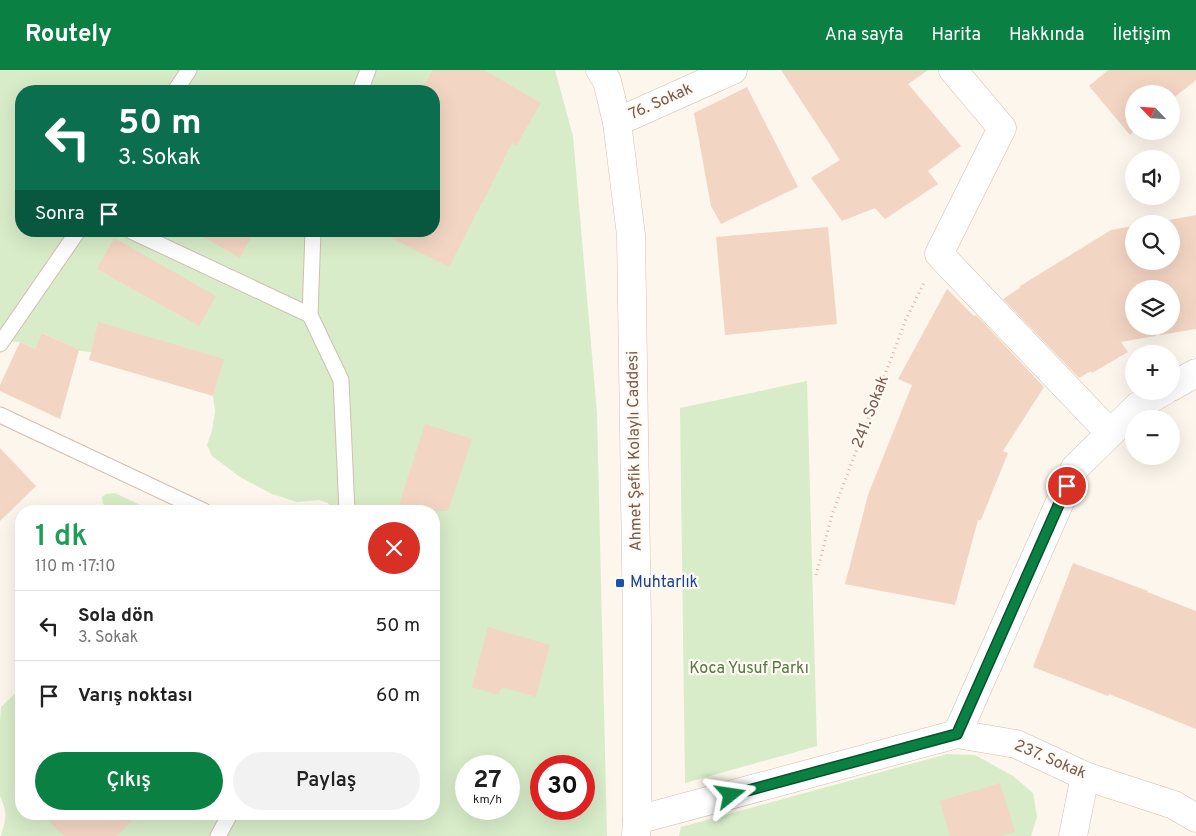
<!DOCTYPE html>
<html lang="tr">
<head>
<meta charset="utf-8">
<style>
  body { margin:0; font-family:Overpass,sans-serif; background:#f2f2f2; color:#222; height:100vh; display:flex; flex-direction:column; font-size:19px; white-space:nowrap }
  * { box-sizing:border-box; margin:0 }
  p { font-size:16px; color:#767676 }
  .icon { flex:none; width:28px; height:28px; fill:none; stroke:currentColor; stroke-width:2; stroke-linecap:round; stroke-linejoin:round }
  .map { position:relative; flex:1; overflow:hidden }
  .side { position:absolute; left:15px; top:435px; width:425px; height:315px; display:flex; flex-direction:column; background:#fff; border-radius:20px; box-shadow:0 5px 20px #0002 }
  .side>* { flex:none }
  .guide { position:absolute; left:15px; top:15px; width:425px; height:152px; border-radius:20px; box-shadow:0 5px 20px #0002; background:#0b6e4f; color:#fff; overflow:hidden }
  .needle { width:32px; rotate:295deg }
  .tools { position:absolute; left:1125px; top:15px; display:grid; gap:10px }
  .tools a { display:grid; place-items:center; width:55px; height:55px; border-radius:50%; background:#fff; box-shadow:0 5px 20px #0002; font-size:25px }
  .speed { position:absolute; left:455px; top:685px; display:flex; gap:10px; font-size:25px; font-weight:700; text-align:center }
  .speed>* { display:grid; place-content:center; width:65px; height:65px; border-radius:50%; background:#fff; box-shadow:0 5px 20px #0002; line-height:1 }
  .speed small { font-size:12px; font-weight:400 }
  .speed .limit { border:8px solid #d22; background:#fff; color:#111 }
  .pin { position:absolute; display:grid; place-items:center; width:42px; height:42px; color:#fff; margin:-21px; border:2px solid #fff; border-radius:50%; box-shadow:0 1px 5px #0007 }
  .me { position:absolute; width:55px; margin:-28px; rotate:75deg; stroke-linejoin:round; filter:drop-shadow(0 0 4px #0008) }
  .turn { display:flex; align-items:center; gap:18px; height:105px; padding:0 20px; font-size:22px }
  .turn .icon { width:65px; height:65px; stroke-width:2.5 }
  .turn b { display:block; font-size:35px; line-height:42px }
  .then { display:flex; align-items:center; height:48px; padding:0 20px; background:#0003; gap:10px; font-size:19px }
  .round { display:grid; place-items:center; flex:none; width:52px; height:52px; border-radius:26px; background:#f2f2f2 }
  .head { display:flex; align-items:center; justify-content:space-between; height:85px; padding:0 20px }
  h1 { font-size:30px; font-weight:600; line-height:38px; color:#1e9e55 }
  .primary-button { display:flex; gap:10px; margin-top:auto; padding:10px 20px }
  .primary-button a { flex:1; height:58px; border-radius:30px; background:#0b8043; color:#fff; font-size:20px; font-weight:600; line-height:58px; text-align:center }
  .primary-button a+a { background:#f2f2f2; color:#222 }
  ul { padding:0; list-style:none }
  li { display:flex; align-items:center; gap:15px; height:70px; padding:0 20px; border-top:1px solid #e0e0e0 }
  li div { flex:1 }
  li b { display:block; font-size:19px }
  li em { font-style:normal }
  header { display:flex; align-items:center; gap:30px; box-sizing:border-box; height:70px; padding:0 25px; background:#0b8043; color:#fff }
  header strong { font-size:24px }
  nav { display:flex; gap:28px; margin-inline-start:auto; font-size:18px }
  .map>svg:first-child { display:block }
</style>
</head>
<body>
<header>
<strong>Routely</strong>
<nav><a>Ana sayfa</a><a>Harita</a><a>Hakkında</a><a>İletişim</a></nav>
</header>
<div class="map">
<svg width="1196" height="766" viewBox="0 0 1196 766">
  <rect width="100%" height="100%" fill="#fdf6ec"/>
  <g fill="#d8ecc9" fill-rule="evenodd">
    <path d="M0,0H555L573,66L597,343L607,766H1C6,748 8,744 0,726V651L1,637L21,618V744H434V441H333L328,433L319,430L297,432L272,424L240,407L212,386L207,375L212,360L215,341L213,326L223,289L98,253L91,282L80,281L43,263L35,279L20,272L0,271ZM21,21H434V161H21ZM466,696H509V739H466ZM541,696H584V739H541Z"/>
    <path d="M807,311L817,676L685,713L680,338Z"/>
    <path d="M115,423L153,441H110L103,434L102,427L106,424Z"/>
    <path d="M947,684L975,685L1013,706L1033,723L1037,747L1031,766H679L681,757Z"/>
  </g>
  <g fill="#f3d5c3" fill-rule="evenodd">
    <path d="M433,0H484L541,33L516,76L512,73L483,132H482L449,197L377,161H434V21H423L421,20Z"/>
    <path d="M781,0H928L908,14L961,76L928,101L938,114L885,149L875,138L842,151L811,108L840,90Z"/>
    <path d="M1108,0H1196V10L1171,30V24H1134V61L1130,65L1089,16Z"/>
    <path d="M747,17L798,117L721,154L711,136L694,43Z"/>
    <path d="M1196,145V259L1160,265L1159,264L1155,266L1121,272L1128,282L1092,303L1091,301L1079,308L1003,229L1020,218V216L1111,160L1134,156V191H1171V154H1148ZM1134,219H1171V256H1134Z"/>
    <path d="M828,157L837,254L725,265L716,167Z"/>
    <path d="M193,161H254L240,188Z"/>
    <path d="M114,168L216,226L199,256L97,199Z"/>
    <path d="M947,219L974,246L976,245L1044,317L1003,381L1008,383L981,450H978L955,535L845,514L868,425L912,315L898,309Z"/>
    <path d="M98,252L224,289L213,326L89,290Z"/>
    <path d="M42,263L79,280L60,349L0,321V315L20,272L35,279Z"/>
    <path d="M425,354L472,369L448,441H397Z"/>
    <path d="M0,378L36,416L0,451Z"/>
    <path d="M1073,493L1148,521L1147,522L1196,541V659L1109,624L1108,626L1033,597Z"/>
    <path d="M488,557L550,575L536,627L502,617L498,625L472,617Z"/>
    <path d="M1000,713L1015,762L1000,766H950L940,731Z"/>
    <path d="M41,744H138L117,766H64Z"/>
  </g>
  <g fill="none" stroke-linecap="round" stroke-linejoin="round">
    <defs>
      <g id="service">
        <path d="M175,21L189,0"/>
        <path d="M360,21L368,0"/>
        <path d="M131,161L310,245"/>
        <path d="M313,161L310,245L341,310L347,441"/>
        <path d="M0,274L78,161"/>
        <path d="M0,345L204,441"/>
        <path d="M218,766L230,744"/>
      </g>
      <g id="minor">
        <path d="M953,0L1002,58L939,184L1110,363"/>
        <path d="M617,52L733,0"/>
        <path d="M1171,317L1196,303"/>
        <path d="M957,664L1075,398L1138,336L1164,321"/>
        <path d="M637,750L957,664L1016,674L1085,706L1174,735L1196,748"/>
        <path d="M1073,766L1085,706"/>
      </g>
      <path id="secondary" d="M600,0L607,11L617,52L631,165L637,555V750L636,766"/>
    </defs>
    <use href="#service" stroke="#d1beb0" stroke-width="17"/>
    <use href="#minor" stroke="#d1beb0" stroke-width="29"/>
    <use href="#secondary" stroke="#d6c0b0" stroke-width="29"/>
    <path stroke="#d9b8a5" stroke-width="3" stroke-dasharray="1 4" stroke-linecap="butt" d="M816,505L832,445L906,249L925,211"/>
    <use href="#service" stroke="#fff" stroke-width="15"/>
    <use href="#minor" stroke="#fff" stroke-width="28"/>
    <use href="#secondary" stroke="#fff" stroke-width="28"/>
  </g>
  <g fill="none" stroke-linecap="round" stroke-linejoin="round">
    <defs>
      <path id="route" d="M731,725L957,664L1067,416"/>
    </defs>
    <use href="#route" stroke="#07532c" stroke-width="12"/>
    <use href="#route" stroke="#0b8043" stroke-width="9"/>
  </g>
  <rect fill="#1a4fb4" stroke="#fffaf3" stroke-width="2" x="615" y="508" width="10" height="10" rx="2.5"/>
  <g text-anchor="middle" dominant-baseline="central" stroke-width="4.5" stroke-linejoin="round" paint-order="stroke">
    <g font-size="16" fill="#7a5c4d" stroke="#fffaf3">
      <text transform="translate(661 32) rotate(-24)">76. Sokak</text>
      <text transform="translate(871 342) rotate(-69)">241. Sokak</text>
      <text transform="translate(635 381) rotate(-91)">Ahmet Şefik Kolaylı Caddesi</text>
      <text transform="translate(1050 690) rotate(23)">237. Sokak</text>
    </g>
    <g font-size="16" fill="#164399" stroke="#fffaf3" text-anchor="start">
      <text x="630" y="513">Muhtarlık</text>
    </g>
    <g font-size="16" fill="#537a41" stroke="#fffaf3">
      <text x="749" y="599">Koca Yusuf Parkı</text>
    </g>
  </g>
</svg>
<div class="tools">
<a><svg class="needle" viewBox="-14 -14 28 28"><path d="M0-13l5 13h-10z" fill="#e53935"/><path d="M0 13l5-13h-10z" fill="#767676"/></svg></a>
<a><svg class="icon" aria-label="sound" viewBox="0 0 24 24"><path d="M4 9h4l5-4v14l-5-4H4zM17 9q2 3 0 6"/></svg></a>
<a><svg class="icon" aria-label="search" viewBox="0 0 24 24"><circle cx="10" cy="10" r="6"/><path d="M15 15l6 6"/></svg></a>
<a><svg class="icon" aria-label="layers" viewBox="0 0 24 24"><path d="M12 4l9 5-9 5-9-5zM3 14l9 5 9-5"/></svg></a>
<a>+</a>
<a>−</a>
</div>
<div class="speed"><div>27<small>km/h</small></div><div class="limit">30</div></div>
<div class="pin" style="left:1067px;top:416px;background:#d93025"><svg class="icon" aria-label="arrive" viewBox="0 0 24 24"><path d="M6 21V4h12l-3 4 3 4H6"/></svg></div>
<svg class="me" style="left:731px;top:725px" viewBox="-20 -20 40 40"><path d="M0-17L14 15 0 8-14 15z" fill="#0b8043" stroke="#fff" stroke-width="4"/></svg>
<div class="guide">
<div class="turn"><svg class="icon" aria-label="left" viewBox="0 0 24 24"><path d="M17 20v-9H6M10 6l-5 5 5 5"/></svg><div><b>50 m</b>3. Sokak</div></div>
<div class="then">Sonra<svg class="icon" aria-label="arrive" viewBox="0 0 24 24"><path d="M6 21V4h12l-3 4 3 4H6"/></svg></div>
</div>
<section class="side">
<div class="head"><div><h1>1 dk</h1><p>110 m · 17:10</p></div><a class="round" style="background:#d93025;color:#fff"><svg class="icon" aria-label="close" viewBox="0 0 24 24"><path d="M6 6l12 12M18 6L6 18"/></svg></a></div>
<ul>
<li><svg class="icon" aria-label="left" viewBox="0 0 24 24"><path d="M17 20v-9H6M10 6l-5 5 5 5"/></svg><div><b>Sola dön</b><p>3. Sokak</p></div><em>50 m</em></li>
<li><svg class="icon" aria-label="arrive" viewBox="0 0 24 24"><path d="M6 21V4h12l-3 4 3 4H6"/></svg><div><b>Varış noktası</b></div><em>60 m</em></li>
</ul>
<div class="primary-button"><a>Çıkış</a><a>Paylaş</a></div>
</section>
</div>
</body>
</html>
